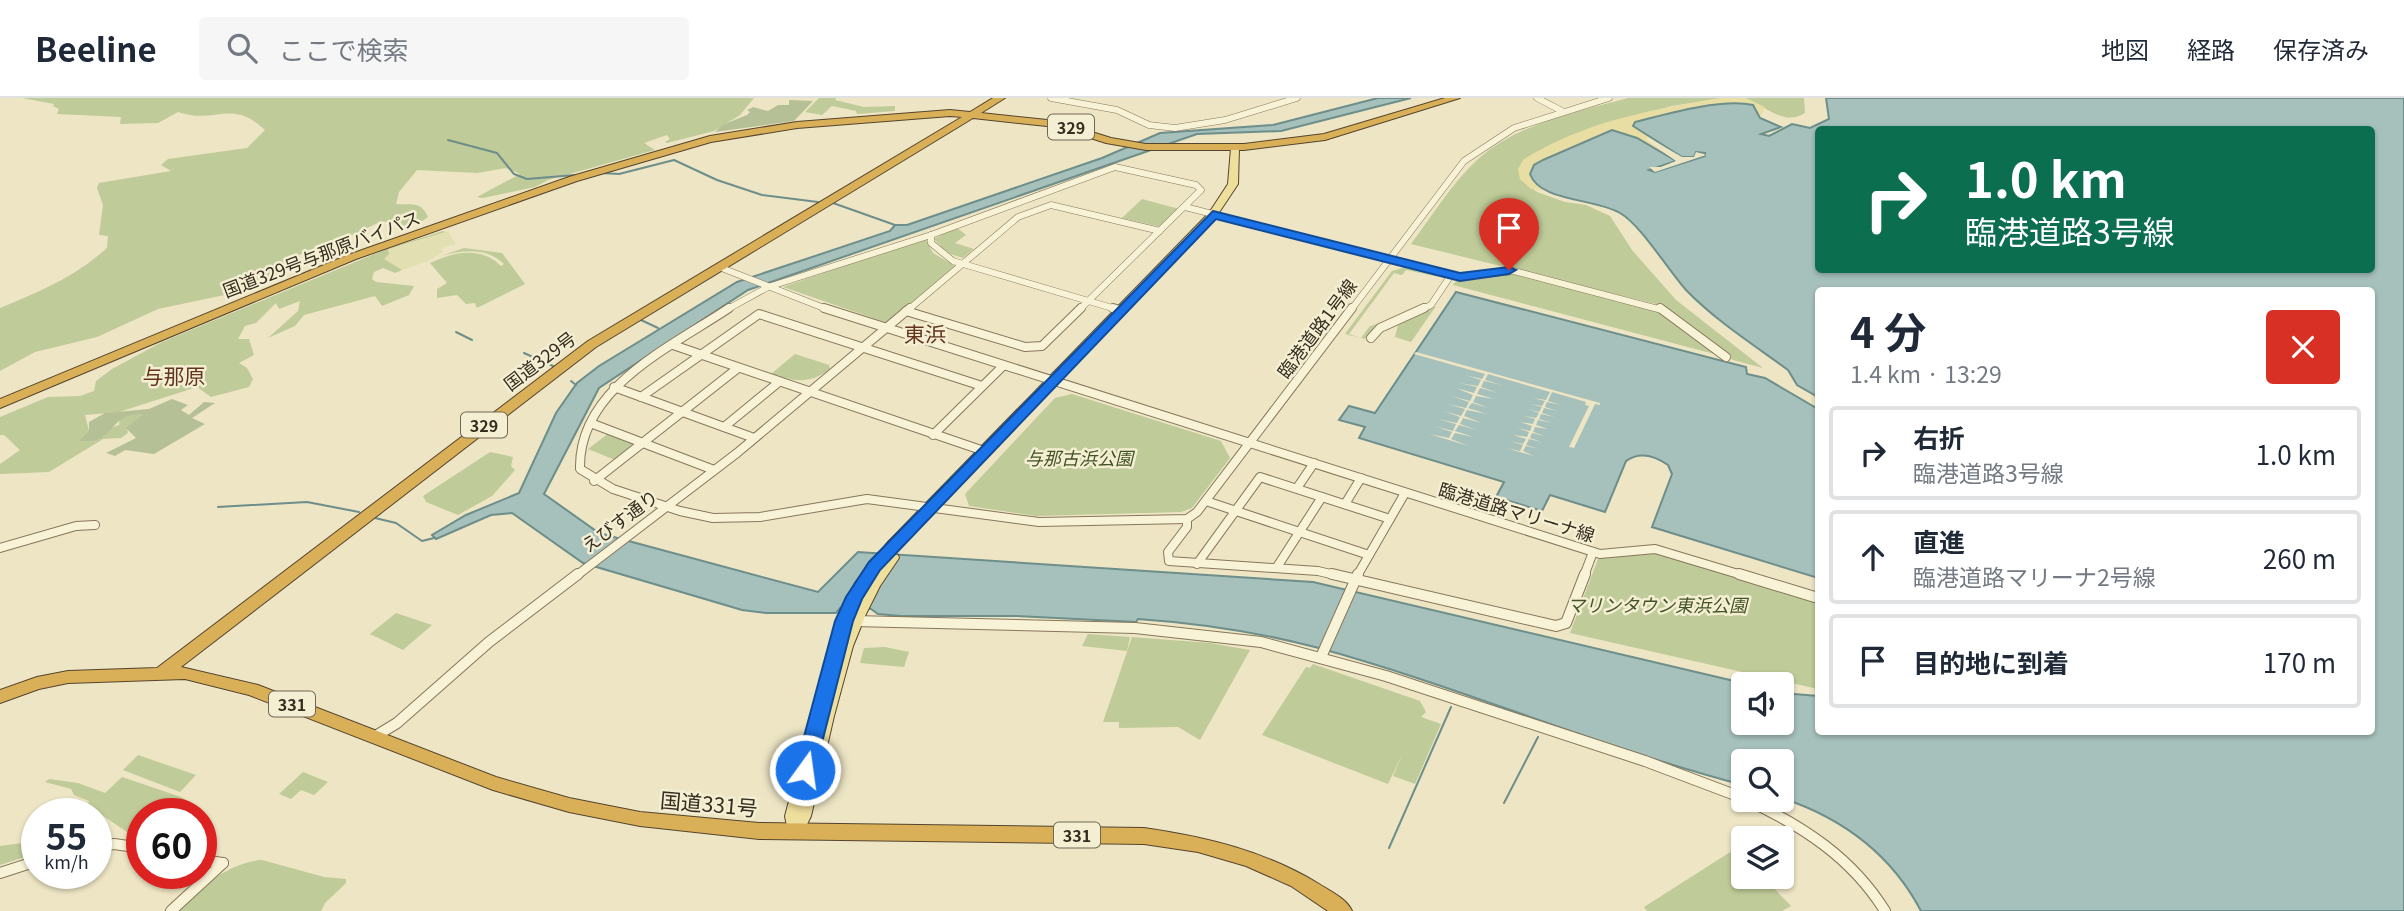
<!DOCTYPE html>
<html lang="ja">
<head>
<meta charset="utf-8">
<style>
  body { margin:0; font-family:Georgia,"Noto Sans JP",serif; background:#f6f6f7; color:#1f2937; height:100vh; display:flex; flex-direction:column; font-size:26px; white-space:nowrap }
  * { box-sizing:border-box; margin:0 }
  p { font-size:23px; color:#747a83 }
  .icon { flex:none; width:38px; height:38px; fill:none; stroke:currentColor; stroke-width:2; stroke-linecap:round; stroke-linejoin:round }
  .map { position:relative; flex:1; overflow:hidden }
  .panel { position:absolute; left:1815px; top:189px; width:560px; height:448px; display:flex; flex-direction:column; background:#fff; border-radius:7px; box-shadow:0 2px 5px #0004 }
  .panel>* { flex:none }
  .hud { position:absolute; left:1815px; top:28px; width:560px; height:147px; border-radius:7px; box-shadow:0 2px 5px #0004; background:#0b6e4f; color:#fff; overflow:hidden }
  .tools { position:absolute; left:1731px; top:574px; display:grid; gap:14px }
  .tools a { display:grid; place-items:center; width:63px; height:63px; border-radius:7px; background:#fff; box-shadow:0 2px 5px #0004; font-size:35px }
  .speed { position:absolute; left:21px; top:700px; display:flex; gap:14px; font-size:35px; font-weight:700; text-align:center }
  .speed>* { display:grid; place-content:center; width:91px; height:91px; border-radius:50%; background:#fff; box-shadow:0 2px 5px #0004; line-height:1 }
  .speed small { font-size:18px; font-weight:400 }
  .speed .limit { border:10px solid #d22; background:#fff; color:#111 }
  .pin { position:absolute; display:grid; place-items:center; width:60px; height:60px; color:#fff; margin:-72px -30px; border-radius:50% 50% 50% 0; rotate:-45deg; box-shadow:0 0 7px #0007 }
  .pin .icon { rotate:45deg }
  .me { position:absolute; width:77px; margin:-38px; rotate:14deg; stroke-linejoin:round; filter:drop-shadow(0 0 5px #0008) }
  .turn { display:flex; align-items:center; gap:24px; height:147px; padding:0 35px; font-size:32px }
  .turn .icon { width:91px; height:91px; stroke-width:2.5 }
  .turn b { display:block; font-size:49px; line-height:60px }
  .round { display:grid; place-items:center; flex:none; width:74px; height:74px; border-radius:7px; background:#f6f6f7 }
  .head { display:flex; align-items:center; justify-content:space-between; height:119px; padding:0 35px }
  h1 { font-size:42px; font-weight:700; line-height:52px }
  ul { padding:0; list-style:none }
  li { display:flex; align-items:center; gap:21px; height:94px; margin:0 14px 10px; padding:0 21px; border:4px solid #e0e1e3; border-radius:7px }
  li div { flex:1 }
  li b { display:block; font-size:26px }
  li em { font-style:normal }
  header { display:flex; align-items:center; gap:42px; box-sizing:border-box; height:98px; padding:0 35px; background:#fff; border-bottom:2px solid #e0e1e3 }
  header strong { font-size:33px }
  nav { display:flex; gap:38px; margin-inline-start:auto; font-size:24px }
  .search { width:490px; height:63px; background:#f6f6f7; display:flex; align-items:center; gap:18px; box-sizing:border-box; padding:0 24px; border-radius:7px; color:#747a83; font-size:26px }
  .map>svg:first-child { display:block }
</style>
</head>
<body>
<header>
<strong>Beeline</strong>
<div class="search"><svg class="icon" aria-label="search" viewBox="0 0 24 24"><circle cx="10" cy="10" r="6"/><path d="M15 15l6 6"/></svg>ここで検索</div>
<nav><a>地図</a><a>経路</a><a>保存済み</a></nav>
</header>
<div class="map">
<svg width="2404" height="813" viewBox="0 0 2404 813">
  <rect width="100%" height="100%" fill="#ede5c4"/>
  <path fill="#e2e0b2" d="M448,133L456,146L441,150L443,154L428,163L402,172L383,161L389,156L388,151Z"/>
  <g fill="#bfcb98">
    <path d="M22,0H754L740,17L714,33L667,45L665,44L670,41L667,37L644,45L655,52L548,82L535,89L483,100L477,99L520,76L506,70L477,75L417,72L399,94L396,106C412,107 421,103 428,119C411,131 402,128 382,123L342,142L344,148L316,159L309,153L299,157L301,167L234,195L158,211L97,239L35,254L0,273V210C39,194 75,179 107,150L108,138L99,137L103,107L97,90L99,85L171,73L161,67L168,61L247,50L265,32C231,0 216,27 178,14L158,25L120,26L121,19L57,16L59,11L53,8L54,6Z"/>
    <path d="M819,0H836L835,2L864,9L895,8V13L857,16L856,13L832,8L822,17L805,14Z"/>
    <path d="M1628,0H1722L1672,8L1587,31L1520,81L1537,94L1565,104L1586,107L1610,118L1632,152L1676,202L1763,270L1733,262L1664,208L1411,146C1432,118 1452,85 1478,61C1519,25 1577,14 1628,0Z"/>
    <path d="M1745,0H1804L1805,15C1783,29 1765,7 1745,0Z"/>
    <path d="M1142,101L1179,111L1161,129L1122,120Z"/>
    <path d="M956,129L966,137L955,145L974,151L963,160L947,155L934,141Z"/>
    <path d="M443,133L445,134L388,151L389,156L384,161L402,172L395,175L383,170L374,174L372,181L376,184L414,188L409,197L382,208L375,198L304,217L295,228L268,240L298,213L300,203L279,211L276,205L256,225L245,228L238,241H249L254,257L239,265L247,270L253,281L249,289L211,299L197,289L119,314L85,317L89,333H102L119,327L120,321L132,316H143L127,330L128,335L121,340L103,341L49,374L0,376V366L20,352L4,337H0V319L48,299L80,298L94,293L96,283L112,271L162,244L389,150Z"/>
    <path d="M925,140L933,155L955,168L887,225L783,189Z"/>
    <path d="M464,150L502,155L525,186L477,210L475,205L466,206L457,197L437,200V191L447,185L430,165C453,154 481,148 501,168L504,166C486,148 459,152 435,160Z"/>
    <path d="M1406,169L1440,177L1444,180L1406,172L1402,177L1394,175L1349,236L1361,240L1370,228L1384,224L1365,241L1345,236L1392,173Z"/>
    <path d="M1508,175L1656,211L1718,257L1453,187L1457,182H1475Z"/>
    <path d="M1436,208L1411,244L1395,239L1398,227Z"/>
    <path d="M795,256L829,267L830,271C809,287 794,283 771,276Z"/>
    <path d="M1072,296L1221,343L1230,360L1192,410L1181,414L1036,418L969,408L965,396L1055,300Z"/>
    <path d="M609,335L635,346L615,362L588,351Z"/>
    <path d="M490,354L513,359L511,368L515,372L492,398L458,417L426,404L423,398Z"/>
    <path d="M1643,456H1658L1818,505V591L1570,535L1598,461Z"/>
    <path d="M396,515L432,527L403,552L370,536Z"/>
    <path d="M1088,536L1130,539L1127,553L1082,548Z"/>
    <path d="M1132,539L1210,545L1250,552L1200,642L1178,629L1119,630V624H1103Z"/>
    <path d="M885,549L909,554L904,569L860,565L864,550Z"/>
    <path d="M1313,566L1420,603L1426,614L1421,619L1441,626L1415,686L1393,678L1403,655L1388,686L1262,637L1306,569L1310,570Z"/>
    <path d="M138,657L196,677L180,694L123,672Z"/>
    <path d="M303,674L328,684L314,697L301,692L291,701L279,696Z"/>
    <path d="M122,679L181,699L202,711L200,716H142V727L130,736L102,717L96,722V716H85L89,703L74,697L71,691L45,684L49,681L78,685L105,695Z"/>
    <path d="M37,743V755L0,767V748Z"/>
    <path d="M1735,751L1743,759V779H1763L1791,808L1782,813H1647L1644,809Z"/>
    <path d="M262,762L324,779L346,781V785L325,805L321,813H178C199,789 230,764 262,762Z"/>
  </g>
  <path fill="#e8dda2" d="M1722,0H1745L1765,9L1761,17L1750,15L1647,40L1674,60L1542,92L1531,91L1520,81L1518,71L1523,62C1582,24 1653,11 1722,0Z"/>
  <g fill="#b6c097">
    <path d="M789,2L813,3L794,23L715,34L722,27L747,17L750,14L747,12L753,9L768,13L778,7H789Z"/>
    <path d="M172,301L188,307L181,312L189,317L204,304L215,305L192,320L205,326L154,356L125,352L115,358L106,355L136,340L126,330L143,316C114,316 116,333 97,342C93,343 84,343 79,343L89,333V324L105,315L149,311Z"/>
  </g>
  <g fill="#a6c0bb" stroke="#6d8e8a" stroke-width="2" fill-rule="evenodd">
    <path d="M1378,0H1411L1281,33L1197,36L748,192L599,290L544,396L599,435L818,494L858,454L1313,484L1747,586H1743V625H1782V595L1818,598V634H2371V192H1818V299L1797,287L1788,272C1754,247 1716,223 1686,192C1668,172 1641,127 1620,115C1595,100 1540,104 1530,76L1534,67L1543,62L1612,32L1637,40L1676,63L1649,72L1655,74L1705,58V55L1696,54L1694,59H1682L1633,28L1635,24C1666,16 1722,0 1753,7L1760,20L1781,29L1761,36L1769,38L1792,26L1810,30L1829,21L1826,0H2404V813H1921C1891,756 1842,720 1782,700V663H1743V687C1598,649 1459,588 1315,549C1257,534 1196,525 1138,521L1136,524L1016,518H901L878,516L871,511L840,510L836,515H766L742,512L583,465L512,415L491,417L436,441L432,437L466,417L519,395L556,315L577,285L599,268L737,184L890,133L895,127H907L1102,60L1160,35L1273,27ZM1818,32H2371V172H1818Z"/>
    <path d="M1456,194L1746,269L1747,276L1765,280L1818,311V480L1652,429L1672,376L1668,367C1655,358 1640,353 1626,363L1605,414L1550,397L1542,413L1496,399L1504,384L1359,340L1365,329L1339,322L1349,308L1375,315Z"/>
  </g>
  <g fill="#ede5c4">
    <path d="M1647,39L1682,59H1694L1696,54L1706,57L1655,74L1649,69H1661L1676,63L1646,42Z"/>
    <path d="M1416,254L1600,305V307L1595,306L1574,350L1569,349L1589,308L1585,307L1586,304L1552,294L1548,303L1561,307L1547,304L1545,309L1558,313L1544,310L1542,315L1555,319L1541,316L1539,321L1552,325L1538,322L1536,327L1548,331L1535,329L1533,334L1545,338L1532,335L1530,340L1542,344L1529,341L1526,347L1539,351L1526,348L1523,353L1534,358L1506,350L1520,353L1523,347L1510,343L1523,346L1526,341L1513,337L1527,339L1529,334L1517,330L1530,333L1532,328L1520,324L1533,326L1535,321L1524,318L1536,320L1539,315L1528,311L1539,314L1542,309L1530,306L1542,308L1545,303L1533,300L1546,302L1550,294L1488,276L1485,282L1502,287L1484,283L1481,289L1498,295L1480,290L1477,296L1494,301L1476,298L1473,304L1489,310L1472,305L1468,310L1487,316L1467,312L1464,318L1482,325L1463,320L1460,326L1477,332L1459,327L1455,333L1474,339L1455,335L1451,341L1469,348L1429,336L1449,340L1452,334L1434,328L1453,333L1456,326L1438,321L1457,325L1460,319L1443,313L1461,318L1465,311L1447,306L1466,310L1469,304L1451,298L1470,303L1473,297L1456,290L1474,295L1477,289L1459,285L1478,288L1481,282L1465,277L1482,281L1485,276L1414,256Z"/>
  </g>
  <g fill="none" stroke-linecap="round" stroke-linejoin="round">
    <g stroke="#6d8e8a" stroke-width="2">
      <path d="M448,42L497,55L514,76L527,81L575,77"/>
      <path d="M601,75L619,76L674,62L717,82L762,97L818,104"/>
      <path d="M833,105L895,127"/>
      <path d="M641,222L658,230"/>
      <path d="M456,234L472,242"/>
      <path d="M524,255L553,268"/>
      <path d="M571,283L576,287"/>
      <path d="M218,409L307,404L359,414"/>
      <path d="M375,420L396,425L422,443L434,440"/>
      <path d="M1504,705L1538,639"/>
      <path d="M1389,750L1451,609"/>
    </g>
    <defs>
      <g id="minor-far2">
        <path d="M1051,0L1117,12L1149,27L1175,30L1225,22L1297,0"/>
        <path d="M1537,0L1562,13"/>
        <path d="M1185,109L1460,179L1514,173L1662,212"/>
        <path d="M931,137V145L953,163L1119,212"/>
        <path d="M719,169L829,212"/>
        <path d="M726,212L768,189L931,137L1115,69L1196,87L1201,92L1079,212"/>
        <path d="M908,212L1018,119L1051,107L1160,133"/>
        <path d="M1351,212L1464,63L1514,30L1609,0"/>
        <path d="M1420,212L1431,207L1451,177"/>
      </g>
      <g id="minor-far1">
        <path d="M729,210C671,249 578,290 580,371L613,391L680,413L713,420L760,419L867,401L1039,424L1187,421L1197,414L1352,210"/>
        <path d="M824,210L1600,456L1655,451L1745,478"/>
        <path d="M1113,210L1120,212"/>
        <path d="M1660,210L1726,259"/>
        <path d="M906,213L1025,249L1042,248L1081,210"/>
        <path d="M1371,240L1380,230L1424,210"/>
        <path d="M673,247L984,353"/>
        <path d="M614,289L754,340"/>
        <path d="M641,299L759,216L982,288"/>
        <path d="M593,326L714,372"/>
        <path d="M724,329L779,284"/>
        <path d="M933,337L1003,268"/>
        <path d="M594,383L738,270"/>
        <path d="M1297,390L1314,365"/>
        <path d="M1206,403L1369,457"/>
        <path d="M1345,406L1361,380"/>
        <path d="M1187,421V429L1168,454L1169,463L1318,473L1339,478"/>
        <path d="M0,450L76,428L95,427"/>
        <path d="M1197,466L1260,379L1390,421"/>
        <path d="M1277,469L1322,399"/>
        <path d="M576,478L737,355L910,210"/>
        <path d="M1357,478L1405,395"/>
        <path d="M1584,478L1593,454"/>
      </g>
      <g id="minor">
        <path d="M1332,476L1556,528L1566,525L1585,476"/>
        <path d="M1739,476L1818,500"/>
        <path d="M854,523L1135,530L1261,544L1386,578L1645,663L1743,700"/>
        <path d="M1321,559L1358,476"/>
        <path d="M374,639L397,625L489,544L578,476"/>
        <path d="M1747,702C1803,728 1852,760 1885,813"/>
        <path d="M96,748L114,746L142,750"/>
        <path d="M201,762L223,765"/>
        <path d="M0,775L37,763"/>
        <path d="M171,813L223,765"/>
      </g>
      <path id="major" d="M1235,47L1239,50L1238,86L1216,119L892,456L898,457L899,460L880,488L866,516L853,548L834,618L811,718L801,739L795,741L789,739L785,718L837,523L855,485L888,444L1209,115L1228,86L1231,50Z"/>
      <path id="highway" d="M993,0H1005L981,15L1057,23L1111,40L1146,46H1244L1324,36L1445,0H1460L1325,42L1244,52H1146L1106,45L1056,29L973,20L596,249L181,569L258,587L496,679L569,700L640,714L759,725L1144,730C1206,739 1265,753 1319,786C1330,793 1347,801 1352,813H1328L1291,788L1246,768L1198,754L1144,746L759,741L640,728L569,714L493,692L249,597L185,581L68,585L39,591L0,605V592L37,579L68,573L157,570L588,243L962,19L950,18L797,30L711,44L577,83L356,161L0,310V301L348,157L569,79L710,38L797,24L950,12L970,14Z"/>
    </defs>
    <use href="#minor-far2" stroke="#87775b" stroke-width="7"/>
    <use href="#minor-far1" stroke="#87775b" stroke-width="10"/>
    <use href="#minor" stroke="#87775b" stroke-width="12"/>
    <use href="#major" stroke="#55452f" stroke-width="2"/>
    <use href="#highway" stroke="#55452f" stroke-width="2"/>
    <use href="#minor-far2" stroke="#f8f2d7" stroke-width="6"/>
    <use href="#minor-far1" stroke="#f8f2d7" stroke-width="8"/>
    <use href="#minor" stroke="#f8f2d7" stroke-width="10"/>
    <use href="#major" fill="#efdf9d" fill-rule="evenodd"/>
    <use href="#highway" fill="#d9af58" fill-rule="evenodd"/>
  </g>
  <path fill="#1a73e8" stroke="#114b97" stroke-width="2" d="M1213,113L1460,175L1509,169L1516,172L1509,176L1460,183L1216,121L880,472L862,501L853,523L815,672L812,677H798L795,672L835,523L846,499L869,464Z"/>
  <g text-anchor="middle" dominant-baseline="central" stroke-width="5" stroke-linejoin="round" paint-order="stroke">
    <g fill="#f4efd3" stroke="#706755" stroke-width="2">
      <rect x="1048" y="16.5" width="46" height="25" rx="5"/>
      <rect x="461" y="314.5" width="46" height="25" rx="5"/>
      <rect x="269" y="593.5" width="46" height="25" rx="5"/>
      <rect x="1054" y="724.5" width="46" height="25" rx="5"/>
    </g>
    <g font-size="16" font-weight="bold" fill="#372d1f">
      <text x="1071" y="29">329</text>
      <text x="484" y="327">329</text>
      <text x="292" y="606">331</text>
      <text x="1077" y="737">331</text>
    </g>
    <g font-size="18" fill="#372d1f" stroke="#f4efd3">
      <text transform="translate(321 155) rotate(-21)">国道329号与那原バイパス</text>
      <text transform="translate(1316 230) rotate(-53)">臨港道路1号線</text>
      <text transform="translate(539 262) rotate(-37)">国道329号</text>
      <text transform="translate(1517 413) rotate(17)">臨港道路マリーナ線</text>
      <text transform="translate(619 422) rotate(-37)">えびす通り</text>
    </g>
    <g font-size="18" font-style="italic" fill="#425326" stroke="#f4efd3">
      <text x="1079" y="359">与那古浜公園</text>
      <text x="1657" y="506">マリンタウン東浜公園</text>
    </g>
    <g font-size="21" fill="#63351f" stroke="#f4efd3">
      <text x="925" y="235">東浜</text>
      <text x="174" y="277">与那原</text>
    </g>
    <g font-size="21" fill="#372d1f" stroke="#f4efd3">
      <text transform="translate(709 705) rotate(5)">国道331号</text>
    </g>
  </g>
</svg>
<div class="tools">
<a><svg class="icon" aria-label="sound" viewBox="0 0 24 24"><path d="M4 9h4l5-4v14l-5-4H4zM17 9q2 3 0 6"/></svg></a>
<a><svg class="icon" aria-label="search" viewBox="0 0 24 24"><circle cx="10" cy="10" r="6"/><path d="M15 15l6 6"/></svg></a>
<a><svg class="icon" aria-label="layers" viewBox="0 0 24 24"><path d="M12 4l9 5-9 5-9-5zM3 14l9 5 9-5"/></svg></a>
</div>
<div class="speed"><div>55<small>km/h</small></div><div class="limit">60</div></div>
<div class="pin" style="left:1509px;top:172px;background:#d93025"><svg class="icon" aria-label="arrive" viewBox="0 0 24 24"><path d="M6 21V4h12l-3 4 3 4H6"/></svg></div>
<svg class="me" style="left:805px;top:672px" viewBox="-20 -20 40 40"><circle r="17" fill="#1a73e8" stroke="#fff" stroke-width="3"/><path d="M0-11L8 9 0 5-8 9z" fill="#fff"/></svg>
<div class="hud">
<div class="turn"><svg class="icon" aria-label="right" viewBox="0 0 24 24"><path d="M7 20v-9h11M14 6l5 5-5 5"/></svg><div><b>1.0 km</b>臨港道路3号線</div></div>
</div>
<section class="panel">
<div class="head"><div><h1>4 分</h1><p>1.4 km · 13:29</p></div><a class="round" style="background:#d93025;color:#fff"><svg class="icon" aria-label="close" viewBox="0 0 24 24"><path d="M6 6l12 12M18 6L6 18"/></svg></a></div>
<ul>
<li><svg class="icon" aria-label="right" viewBox="0 0 24 24"><path d="M7 20v-9h11M14 6l5 5-5 5"/></svg><div><b>右折</b><p>臨港道路3号線</p></div><em>1.0 km</em></li>
<li><svg class="icon" aria-label="ahead" viewBox="0 0 24 24"><path d="M12 20V5M6 11l6-6 6 6"/></svg><div><b>直進</b><p>臨港道路マリーナ2号線</p></div><em>260 m</em></li>
<li><svg class="icon" aria-label="arrive" viewBox="0 0 24 24"><path d="M6 21V4h12l-3 4 3 4H6"/></svg><div><b>目的地に到着</b></div><em>170 m</em></li>
</ul>
</section>
</div>
</body>
</html>
